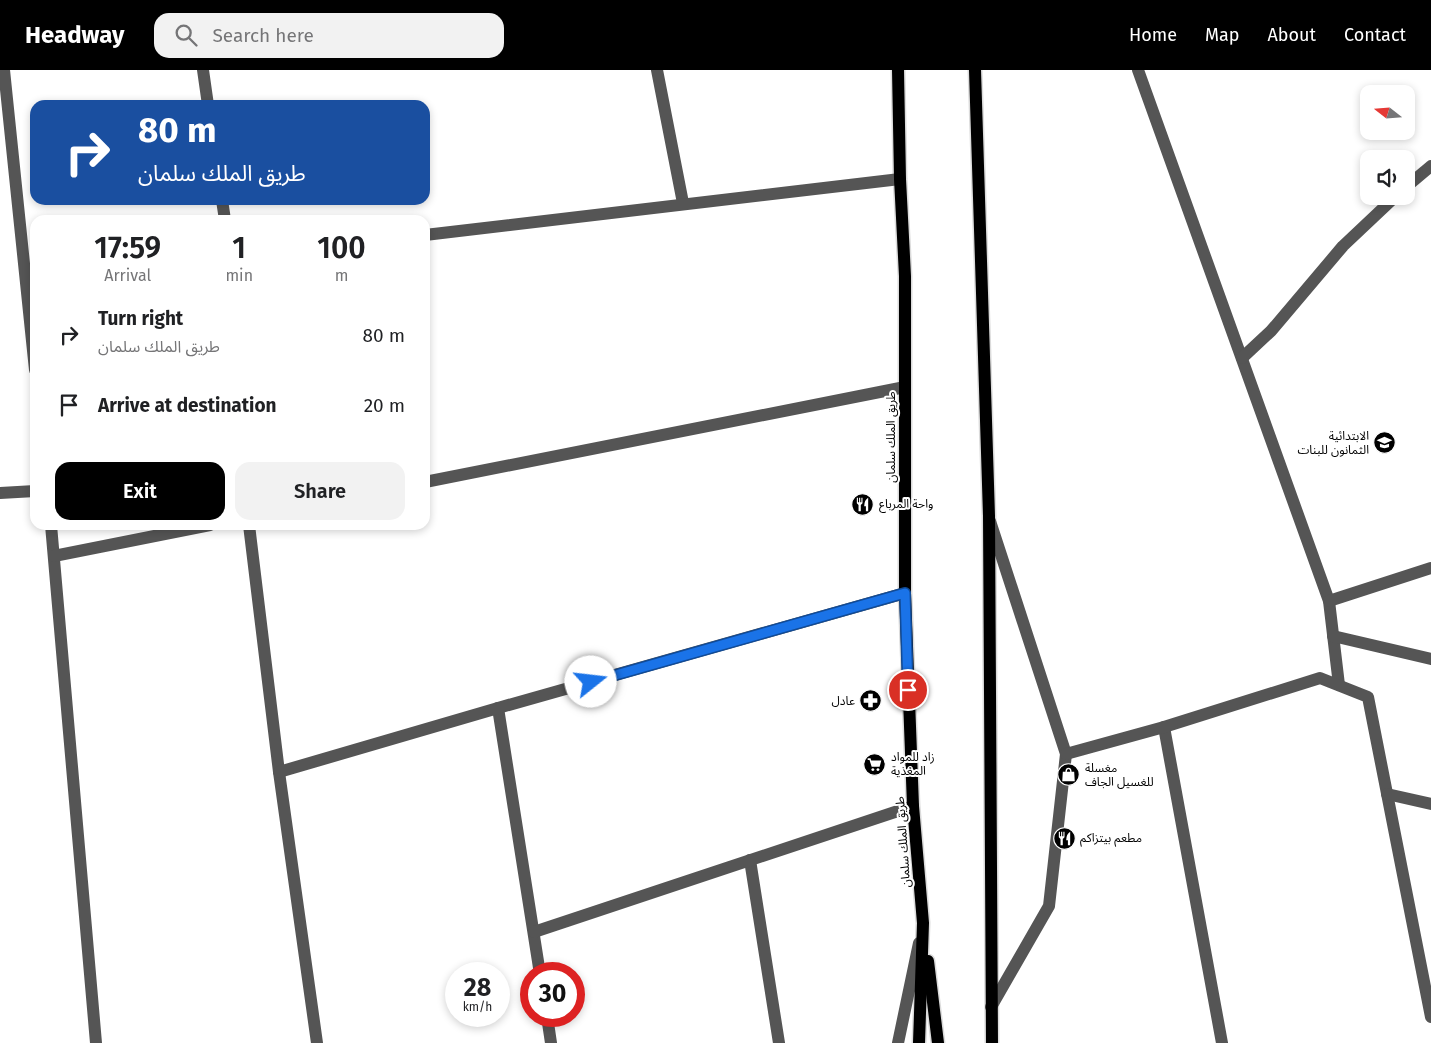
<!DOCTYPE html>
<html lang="en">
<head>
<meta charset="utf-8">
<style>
  body { margin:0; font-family:"Fira Sans","Noto Sans Arabic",sans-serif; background:#f2f2f2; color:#202124; height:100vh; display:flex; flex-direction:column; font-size:19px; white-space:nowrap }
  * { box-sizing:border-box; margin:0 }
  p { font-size:16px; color:#757577 }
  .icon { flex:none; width:28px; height:28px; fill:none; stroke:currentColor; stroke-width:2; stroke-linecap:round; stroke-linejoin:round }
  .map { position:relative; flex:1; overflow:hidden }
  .sheet { position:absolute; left:30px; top:145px; width:400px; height:315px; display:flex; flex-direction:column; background:#fff; border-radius:15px; box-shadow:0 2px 8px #0003 }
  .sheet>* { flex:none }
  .banner { position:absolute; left:30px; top:30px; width:400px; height:105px; border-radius:15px; box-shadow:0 2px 8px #0003; background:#1a4fa0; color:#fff; overflow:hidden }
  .needle { width:32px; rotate:287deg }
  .tools { position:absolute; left:1360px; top:15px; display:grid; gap:10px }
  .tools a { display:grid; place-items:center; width:55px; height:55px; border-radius:10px; background:#fff; box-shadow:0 2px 8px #0003; font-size:25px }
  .speed { position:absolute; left:445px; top:892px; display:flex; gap:10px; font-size:25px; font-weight:700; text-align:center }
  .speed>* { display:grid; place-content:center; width:65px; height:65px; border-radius:50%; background:#fff; box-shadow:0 2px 8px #0003; line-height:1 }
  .speed small { font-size:12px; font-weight:400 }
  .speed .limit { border:8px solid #d22; background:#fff; color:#111 }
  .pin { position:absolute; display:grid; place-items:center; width:42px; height:42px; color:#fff; margin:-21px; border:2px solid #fff; border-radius:50%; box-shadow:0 1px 5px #0007 }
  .me { position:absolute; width:55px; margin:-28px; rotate:74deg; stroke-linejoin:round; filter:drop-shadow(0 0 4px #0008) }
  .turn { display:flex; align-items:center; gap:18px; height:105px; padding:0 25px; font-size:22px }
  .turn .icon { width:65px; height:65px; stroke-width:2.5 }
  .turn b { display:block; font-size:35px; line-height:42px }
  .eta { display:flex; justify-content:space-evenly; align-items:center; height:85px; text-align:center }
  .eta b { font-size:30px; font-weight:600; line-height:35px }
  .cta { display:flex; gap:10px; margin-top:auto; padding:10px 25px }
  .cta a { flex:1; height:58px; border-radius:15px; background:#000; color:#fff; font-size:20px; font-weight:600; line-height:58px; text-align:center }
  .cta a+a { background:#f2f2f2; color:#202124 }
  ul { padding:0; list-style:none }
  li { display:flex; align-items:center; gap:15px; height:70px; padding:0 25px }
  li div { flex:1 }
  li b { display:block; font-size:19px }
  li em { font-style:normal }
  header { display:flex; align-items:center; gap:30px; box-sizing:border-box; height:70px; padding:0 25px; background:#000; color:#fff }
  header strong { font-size:24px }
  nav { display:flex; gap:28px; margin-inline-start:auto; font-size:18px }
  .search { width:350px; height:45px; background:#f2f2f2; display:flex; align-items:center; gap:12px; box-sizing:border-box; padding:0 18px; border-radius:15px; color:#757577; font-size:19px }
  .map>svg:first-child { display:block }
</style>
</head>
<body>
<header>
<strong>Headway</strong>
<div class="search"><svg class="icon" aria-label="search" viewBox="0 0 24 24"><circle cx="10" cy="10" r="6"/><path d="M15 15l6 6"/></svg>Search here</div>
<nav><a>Home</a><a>Map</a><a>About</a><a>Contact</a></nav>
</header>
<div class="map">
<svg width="1431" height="973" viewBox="0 0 1431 973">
  <rect width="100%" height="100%" fill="#fff"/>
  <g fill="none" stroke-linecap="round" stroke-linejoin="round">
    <defs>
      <g id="major">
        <path d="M898,0L900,109L905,206V523L913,736L923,853L919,973"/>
        <path d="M975,0L989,446L992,973"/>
        <path d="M928,891L938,973"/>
      </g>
    </defs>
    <use href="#major" stroke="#dbdbdb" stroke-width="15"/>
    <g stroke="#555" stroke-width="12">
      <path d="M4,0L35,300"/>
      <path d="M203,0L208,35"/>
      <path d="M657,0L683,133"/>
      <path d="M1138,0L1329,531L1339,615"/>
      <path d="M1406,117L1431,96"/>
      <path d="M222,130L225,150"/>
      <path d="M425,165L900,109"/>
      <path d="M1242,288L1271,261L1343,176L1396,126"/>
      <path d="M425,412L905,317"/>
      <path d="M0,423L35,421"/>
      <path d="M990,451L1066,684L1049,836L991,937"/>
      <path d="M51,455L96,973"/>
      <path d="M249,455L279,702L317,973"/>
      <path d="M54,486L210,455"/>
      <path d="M1329,531L1431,498"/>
      <path d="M1333,566L1431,589"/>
      <path d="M498,638L540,904"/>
      <path d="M1164,657L1222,973"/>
      <path d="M1066,684L1164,657L1320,608L1368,627L1431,947"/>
      <path d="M279,702L498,638L905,523"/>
      <path d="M1387,724L1431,734"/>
      <path d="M750,790L779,973"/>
      <path d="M534,862L913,736"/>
      <path d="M547,946L551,973"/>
      <path d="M898,973L919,873"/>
    </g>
    <use href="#major" stroke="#000" stroke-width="12"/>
  </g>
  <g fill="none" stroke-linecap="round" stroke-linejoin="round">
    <defs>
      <path id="route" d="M591,612L905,523L908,620"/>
    </defs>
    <use href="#route" stroke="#114b97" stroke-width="12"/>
    <use href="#route" stroke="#1a73e8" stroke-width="9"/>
  </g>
  <defs>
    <symbol id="school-disc" viewBox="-11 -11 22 22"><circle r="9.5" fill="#000" stroke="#fff"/><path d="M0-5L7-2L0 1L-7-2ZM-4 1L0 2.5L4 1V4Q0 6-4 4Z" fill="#fff"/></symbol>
    <symbol id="restaurant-disc" viewBox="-11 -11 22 22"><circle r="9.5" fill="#000" stroke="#fff"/><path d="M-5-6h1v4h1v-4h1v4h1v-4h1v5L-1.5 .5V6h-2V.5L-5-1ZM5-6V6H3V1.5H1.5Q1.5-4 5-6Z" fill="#fff"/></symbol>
    <symbol id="pharmacy-disc" viewBox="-11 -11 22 22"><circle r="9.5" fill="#000" stroke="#fff"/><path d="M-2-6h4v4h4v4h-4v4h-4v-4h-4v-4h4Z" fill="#fff"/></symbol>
    <symbol id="supermarket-disc" viewBox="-11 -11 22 22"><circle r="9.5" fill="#000" stroke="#fff"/><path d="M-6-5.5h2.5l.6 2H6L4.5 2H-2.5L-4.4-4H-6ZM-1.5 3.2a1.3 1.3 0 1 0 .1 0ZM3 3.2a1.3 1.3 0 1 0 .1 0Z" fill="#fff"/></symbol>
    <symbol id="shop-disc" viewBox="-11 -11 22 22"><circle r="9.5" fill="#000" stroke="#fff"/><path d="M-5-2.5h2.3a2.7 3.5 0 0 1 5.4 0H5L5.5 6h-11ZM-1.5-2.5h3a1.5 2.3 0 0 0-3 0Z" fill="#fff"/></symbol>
  </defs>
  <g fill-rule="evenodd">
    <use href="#school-disc" x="1372" y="360" width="25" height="25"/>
    <use href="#restaurant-disc" x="850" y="422" width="25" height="25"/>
    <use href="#pharmacy-disc" x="858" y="618" width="25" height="25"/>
    <use href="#supermarket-disc" x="862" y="682" width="25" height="25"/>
    <use href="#shop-disc" x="1056" y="692" width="25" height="25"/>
    <use href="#restaurant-disc" x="1052" y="756" width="25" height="25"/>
  </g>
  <g text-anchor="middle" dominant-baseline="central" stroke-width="4" stroke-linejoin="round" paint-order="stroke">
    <g font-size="12" fill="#000" stroke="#fff" text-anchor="start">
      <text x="1369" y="366" text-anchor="end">الابتدائية<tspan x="1369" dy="14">الثمانون للبنات</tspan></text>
      <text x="879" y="434">واحة المرباع</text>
      <text x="855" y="631" text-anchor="end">عادل</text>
      <text x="891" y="687">زاد للمواد<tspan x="891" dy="14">المغذية</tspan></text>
      <text x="1085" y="698">مغسلة<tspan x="1085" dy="14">للغسيل الجاف</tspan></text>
      <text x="1080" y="768">مطعم بيتزاكم</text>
    </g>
    <g font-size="12" fill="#000" stroke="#fff">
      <text transform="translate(891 367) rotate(-90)">طريق الملك سلمان</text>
      <text transform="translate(903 772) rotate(-94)">طريق الملك سلمان</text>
    </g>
  </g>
</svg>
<div class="tools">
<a><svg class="needle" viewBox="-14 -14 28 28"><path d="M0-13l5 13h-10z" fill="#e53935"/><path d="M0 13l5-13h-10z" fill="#757577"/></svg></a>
<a><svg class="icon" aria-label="sound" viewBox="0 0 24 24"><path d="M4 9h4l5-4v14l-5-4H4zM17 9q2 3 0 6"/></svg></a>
</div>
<div class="speed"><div>28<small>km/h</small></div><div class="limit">30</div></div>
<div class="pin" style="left:908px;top:620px;background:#d93025"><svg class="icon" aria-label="arrive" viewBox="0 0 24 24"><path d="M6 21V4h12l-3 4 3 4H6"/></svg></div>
<svg class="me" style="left:591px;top:612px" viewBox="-20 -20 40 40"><circle r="19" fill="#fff"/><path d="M0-13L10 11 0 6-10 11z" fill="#1a73e8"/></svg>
<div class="banner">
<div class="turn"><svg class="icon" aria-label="right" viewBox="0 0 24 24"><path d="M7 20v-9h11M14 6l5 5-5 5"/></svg><div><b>80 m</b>طريق الملك سلمان</div></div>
</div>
<section class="sheet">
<div class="eta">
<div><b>17:59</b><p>Arrival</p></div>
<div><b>1</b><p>min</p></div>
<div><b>100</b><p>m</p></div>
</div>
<ul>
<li><svg class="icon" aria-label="right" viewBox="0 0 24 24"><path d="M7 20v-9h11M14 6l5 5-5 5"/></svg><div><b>Turn right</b><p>طريق الملك سلمان</p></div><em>80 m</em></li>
<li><svg class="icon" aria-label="arrive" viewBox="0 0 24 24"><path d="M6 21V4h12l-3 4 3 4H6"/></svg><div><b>Arrive at destination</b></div><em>20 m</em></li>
</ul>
<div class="cta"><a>Exit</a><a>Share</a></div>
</section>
</div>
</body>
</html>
